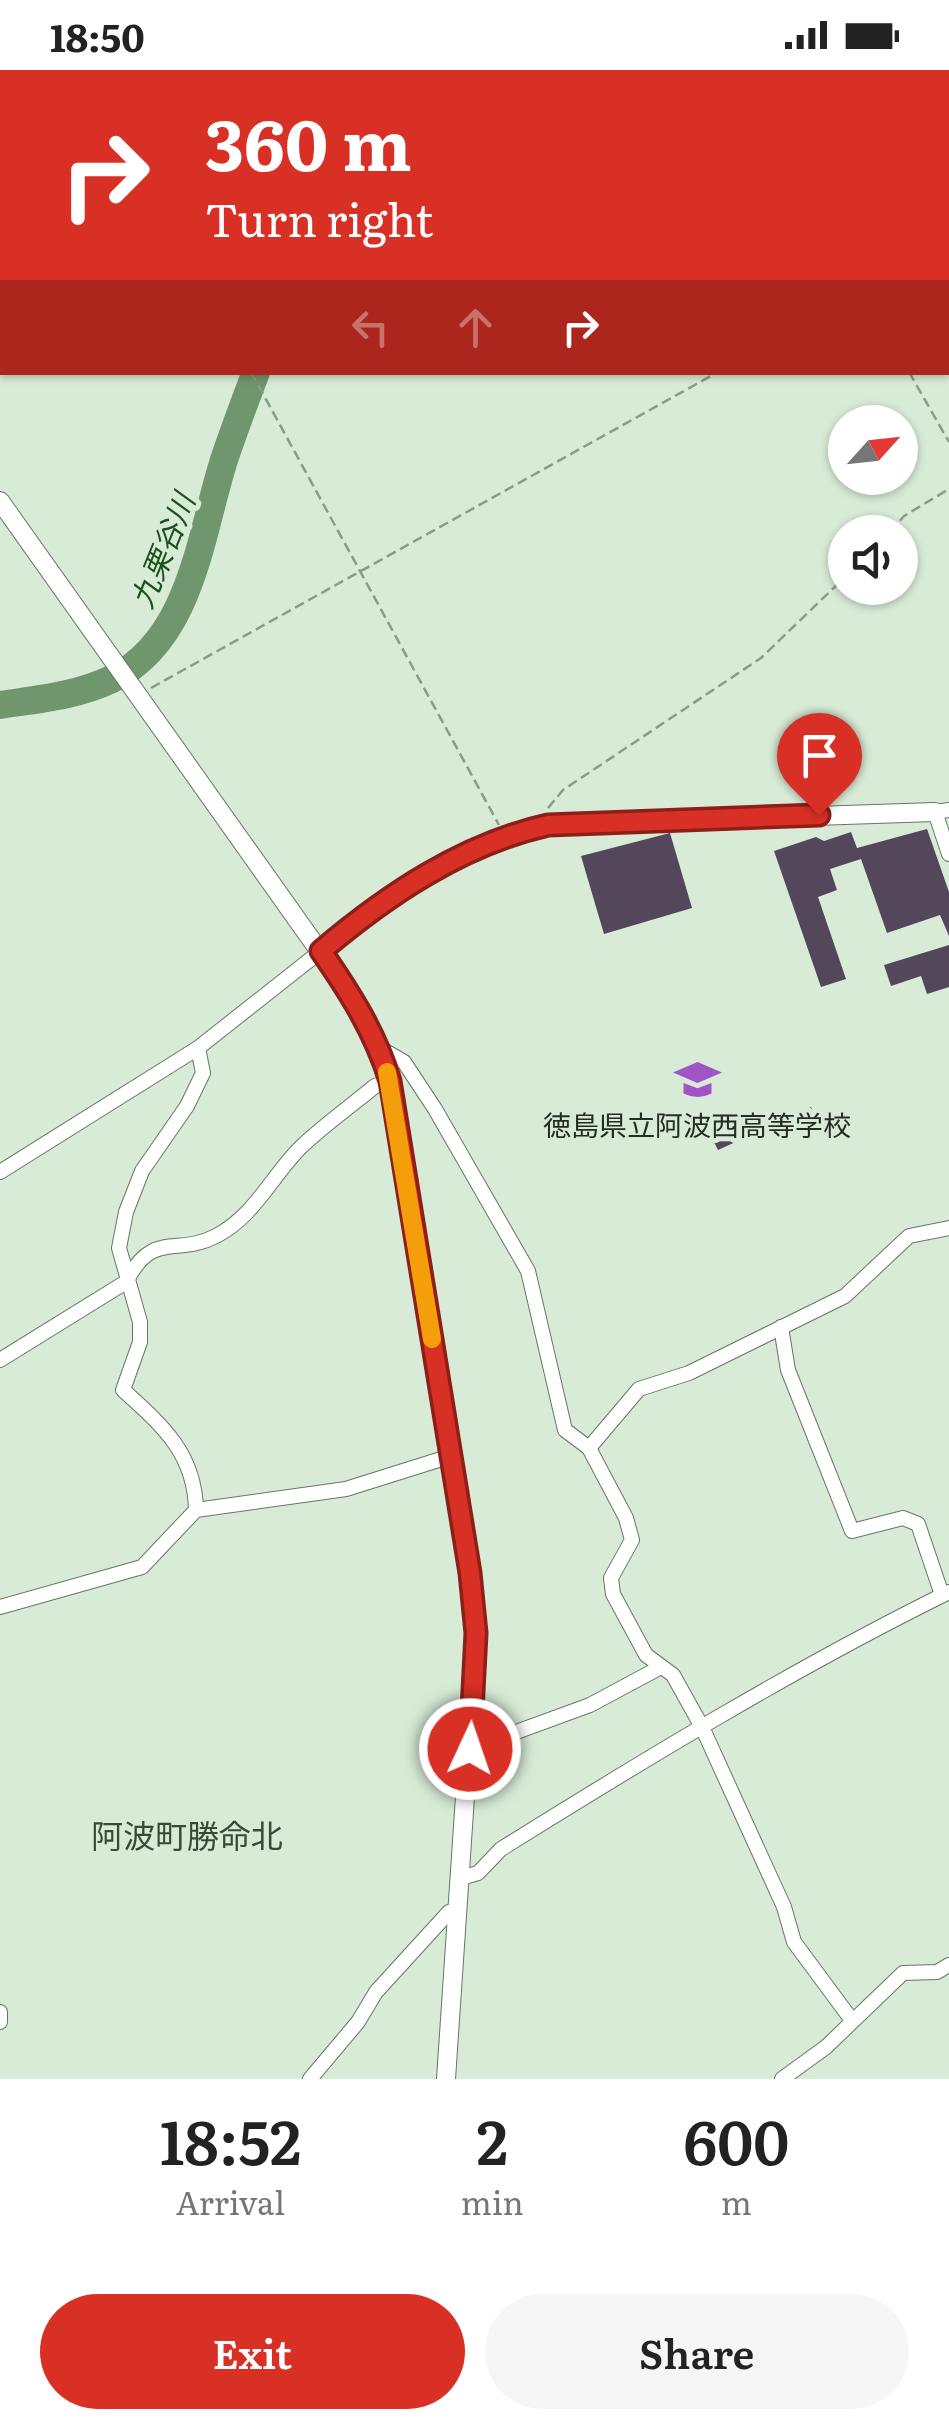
<!DOCTYPE html>
<html lang="en">
<head>
<meta charset="utf-8">
<style>
  body { margin:0; font-family:Literata,"Noto Sans JP",serif; background:#f6f6f6; color:#222; height:100vh; display:flex; flex-direction:column; font-size:38px; white-space:nowrap }
  * { box-sizing:border-box; margin:0 }
  p { font-size:32px; color:#767676 }
  .icon { flex:none; width:55px; height:55px; fill:none; stroke:currentColor; stroke-width:2; stroke-linecap:round; stroke-linejoin:round }
  .map { position:relative; height:2009px; overflow:hidden }
  .side { display:flex; flex-direction:column; background:#fff; flex:1 }
  .side>* { flex:none }
  .hud { position:absolute; left:0px; top:0px; width:950px; height:305px; box-shadow:0 2px 8px #0004; background:#d93025; color:#fff; overflow:hidden }
  .needle { width:65px; rotate:63deg }
  .tools { position:absolute; left:828px; top:335px; display:grid; gap:20px }
  .tools a { display:grid; place-items:center; width:90px; height:90px; border-radius:50%; background:#fff; box-shadow:0 2px 8px #0004; font-size:50px }
  .pin { position:absolute; display:grid; place-items:center; width:85px; height:85px; color:#fff; margin:-102px -42px; border-radius:50% 50% 50% 0; rotate:-45deg; box-shadow:0 0 10px #0007 }
  .pin .icon { rotate:45deg }
  .me { position:absolute; width:110px; margin:-55px; rotate:3deg; stroke-linejoin:round; filter:drop-shadow(0 0 8px #0008) }
  .turn { display:flex; align-items:center; gap:35px; height:210px; padding:0 40px; font-size:45px }
  .turn .icon { width:130px; height:130px; stroke-width:2.5 }
  .turn b { display:block; font-size:70px; line-height:85px }
  .lanes { display:flex; align-items:center; height:95px; padding:0 40px; background:#0003; justify-content:center; gap:50px; direction:ltr }
  .lanes .off { opacity:.35 }
  .eta { display:flex; justify-content:space-evenly; align-items:center; height:170px; text-align:center }
  .eta b { font-size:60px; font-weight:600; line-height:70px }
  .action { display:flex; gap:20px; margin-top:auto; padding:20px 40px }
  .action a { flex:1; height:115px; border-radius:60px; background:#d93025; color:#fff; font-size:40px; font-weight:600; line-height:115px; text-align:center }
  .action a+a { background:#f6f6f6; color:#222 }
  .status { display:flex; justify-content:space-between; align-items:center; height:70px; padding:0 50px; background:#fff; direction:ltr }
  .status svg { height:28px; fill:currentColor }
  .map>svg:first-child { display:block }
</style>
</head>
<body>
<div class="status"><b>18:50</b><svg viewBox="0 0 49 12"><path d="M0 12V9h3v3zM5 12V6h3v6zM10 12V3h3v9zM15 12V0h3v12zM26 1h20v11H26zM47 4h2v5h-2z"/></svg></div>
<div class="map">
<svg width="949" height="2009" viewBox="0 0 949 2009">
  <rect width="100%" height="100%" fill="#d7ebd6"/>
  <g fill="none" stroke-linecap="round" stroke-linejoin="round">
    <g stroke="#6f966c" stroke-width="28">
      <path d="M948,86H949"/>
      <path d="M0,635C39,629 76,626 112,609C192,569 200,465 224,390C234,360 245,331 256,302"/>
    </g>
  </g>
  <g fill="#54475b">
    <path d="M927,759L949,822V866L940,845L887,863L861,789L830,799L837,820L818,827L846,909L821,917L774,781L816,767L824,771L851,762L857,778Z"/>
    <path d="M670,763L692,838L604,864L581,786Z"/>
    <path d="M949,875V917L927,924L921,906L891,916L884,895Z"/>
    <path d="M811,1037L818,1052L796,1062L790,1047Z"/>
    <path d="M755,1046L762,1060L718,1080L711,1066Z"/>
  </g>
  <g fill="none" stroke-linecap="round" stroke-linejoin="round">
    <defs>
      <g id="minor">
        <path d="M949,740L935,742L949,784"/>
        <path d="M380,978L404,992L435,1039L528,1201L565,1360L589,1378L626,1448L632,1470L611,1508L613,1524L646,1585L673,1605L702,1657L784,1837L794,1872L851,1949"/>
        <path d="M0,1102L198,978L321,881"/>
        <path d="M781,1257L788,1300L852,1461L903,1448L918,1454L942,1525"/>
        <path d="M0,1290L126,1212C153,1159 176,1187 216,1166C255,1146 272,1105 302,1076C324,1055 351,1036 375,1016L390,1011"/>
        <path d="M589,1378L639,1319L689,1303L845,1226L909,1166L949,1158"/>
        <path d="M196,1440C195,1384 163,1356 123,1320L140,1272V1252L119,1178L126,1142L142,1101L187,1036L203,1003L198,978"/>
        <path d="M0,1537L142,1497L196,1440L346,1419L451,1386"/>
        <path d="M470,1679L590,1635L659,1598"/>
        <path d="M461,1808L478,1803L501,1779C647,1688 795,1598 949,1522"/>
        <path d="M0,1942V1952"/>
        <path d="M310,2009L358,1952L376,1922L449,1842L459,1841"/>
        <path d="M782,2009L826,1977L903,1903L937,1902L949,1895"/>
      </g>
      <g id="tertiary">
        <path d="M0,431L357,934L380,978L390,1011L471,1503L476,1563L446,2009"/>
        <path d="M321,881C387,825 463,775 547,755L935,742"/>
      </g>
    </defs>
    <use href="#minor" stroke="#667764" stroke-width="16"/>
    <use href="#tertiary" stroke="#667764" stroke-width="20"/>
    <g stroke="#8c9b8b" stroke-width="2.5" stroke-dasharray="10 5" stroke-linecap="butt">
      <path d="M75,0L77,2"/>
      <path d="M737,0L739,2"/>
      <path d="M443,2L449,0"/>
      <path d="M0,273L2,271"/>
      <path d="M251,302L499,755"/>
      <path d="M909,302L949,372"/>
      <path d="M890,462L904,446L949,419"/>
      <path d="M151,618L718,302"/>
      <path d="M548,738L563,720L761,588L845,507"/>
    </g>
    <use href="#minor" stroke="#fff" stroke-width="14"/>
    <use href="#tertiary" stroke="#fff" stroke-width="18"/>
  </g>
  <g fill="none" stroke-linecap="round" stroke-linejoin="round">
    <defs>
      <path id="route" d="M470,1679L476,1563L470,1503L390,1011C375,962 350,923 321,881C387,825 463,774 548,755L819,745"/>
    </defs>
    <use href="#route" stroke="#8d1f18" stroke-width="25"/>
    <use href="#route" stroke="#d93025" stroke-width="18"/>
    <path stroke="#f59e0b" stroke-width="18" d="M387,1002L432,1269"/>
  </g>
  <defs>
    <symbol id="school-bare" viewBox="-9 -9 18 18"><path d="M0-5L7-2L0 1L-7-2ZM-4 1L0 2.5L4 1V4Q0 6-4 4Z" fill="#a154c6" stroke="#d7ebd6" stroke-width="2.5" paint-order="stroke"/></symbol>
  </defs>
  <g fill-rule="evenodd">
    <use href="#school-bare" x="666" y="978" width="63" height="63"/>
  </g>
  <g text-anchor="middle" dominant-baseline="central" stroke-width="10" stroke-linejoin="round" paint-order="stroke">
    <g font-size="28" fill="#242c24" stroke="#d7ebd6">
      <text x="697" y="1054">徳島県立阿波西高等学校</text>
    </g>
    <g font-size="30" font-style="italic" fill="#1a5219" stroke="#d7ebd6">
      <text transform="translate(161 480) rotate(-68)">九栗谷川</text>
    </g>
    <g font-size="32" fill="#394937" stroke="#d7ebd6">
      <text x="187" y="1764">阿波町勝命北</text>
    </g>
  </g>
</svg>
<div class="tools">
<a><svg class="needle" viewBox="-14 -14 28 28"><path d="M0-13l5 13h-10z" fill="#e53935"/><path d="M0 13l5-13h-10z" fill="#767676"/></svg></a>
<a><svg class="icon" aria-label="sound" viewBox="0 0 24 24"><path d="M4 9h4l5-4v14l-5-4H4zM17 9q2 3 0 6"/></svg></a>
</div>
<div class="pin" style="left:819px;top:745px;background:#d93025"><svg class="icon" aria-label="arrive" viewBox="0 0 24 24"><path d="M6 21V4h12l-3 4 3 4H6"/></svg></div>
<svg class="me" style="left:470px;top:1679px" viewBox="-20 -20 40 40"><circle r="17" fill="#d93025" stroke="#fff" stroke-width="3"/><path d="M0-11L8 9 0 5-8 9z" fill="#fff"/></svg>
<div class="hud">
<div class="turn"><svg class="icon" aria-label="right" viewBox="0 0 24 24"><path d="M7 20v-9h11M14 6l5 5-5 5"/></svg><div><b>360 m</b>Turn right</div></div>
<div class="lanes"><svg class="icon off" aria-label="left" viewBox="0 0 24 24"><path d="M17 20v-9H6M10 6l-5 5 5 5"/></svg><svg class="icon off" aria-label="ahead" viewBox="0 0 24 24"><path d="M12 20V5M6 11l6-6 6 6"/></svg><svg class="icon" aria-label="right" viewBox="0 0 24 24"><path d="M7 20v-9h11M14 6l5 5-5 5"/></svg></div>
</div>
</div>
<section class="side">
<div class="eta">
<div><b>18:52</b><p>Arrival</p></div>
<div><b>2</b><p>min</p></div>
<div><b>600</b><p>m</p></div>
</div>
<div class="action"><a>Exit</a><a>Share</a></div>
</section>
</body>
</html>
